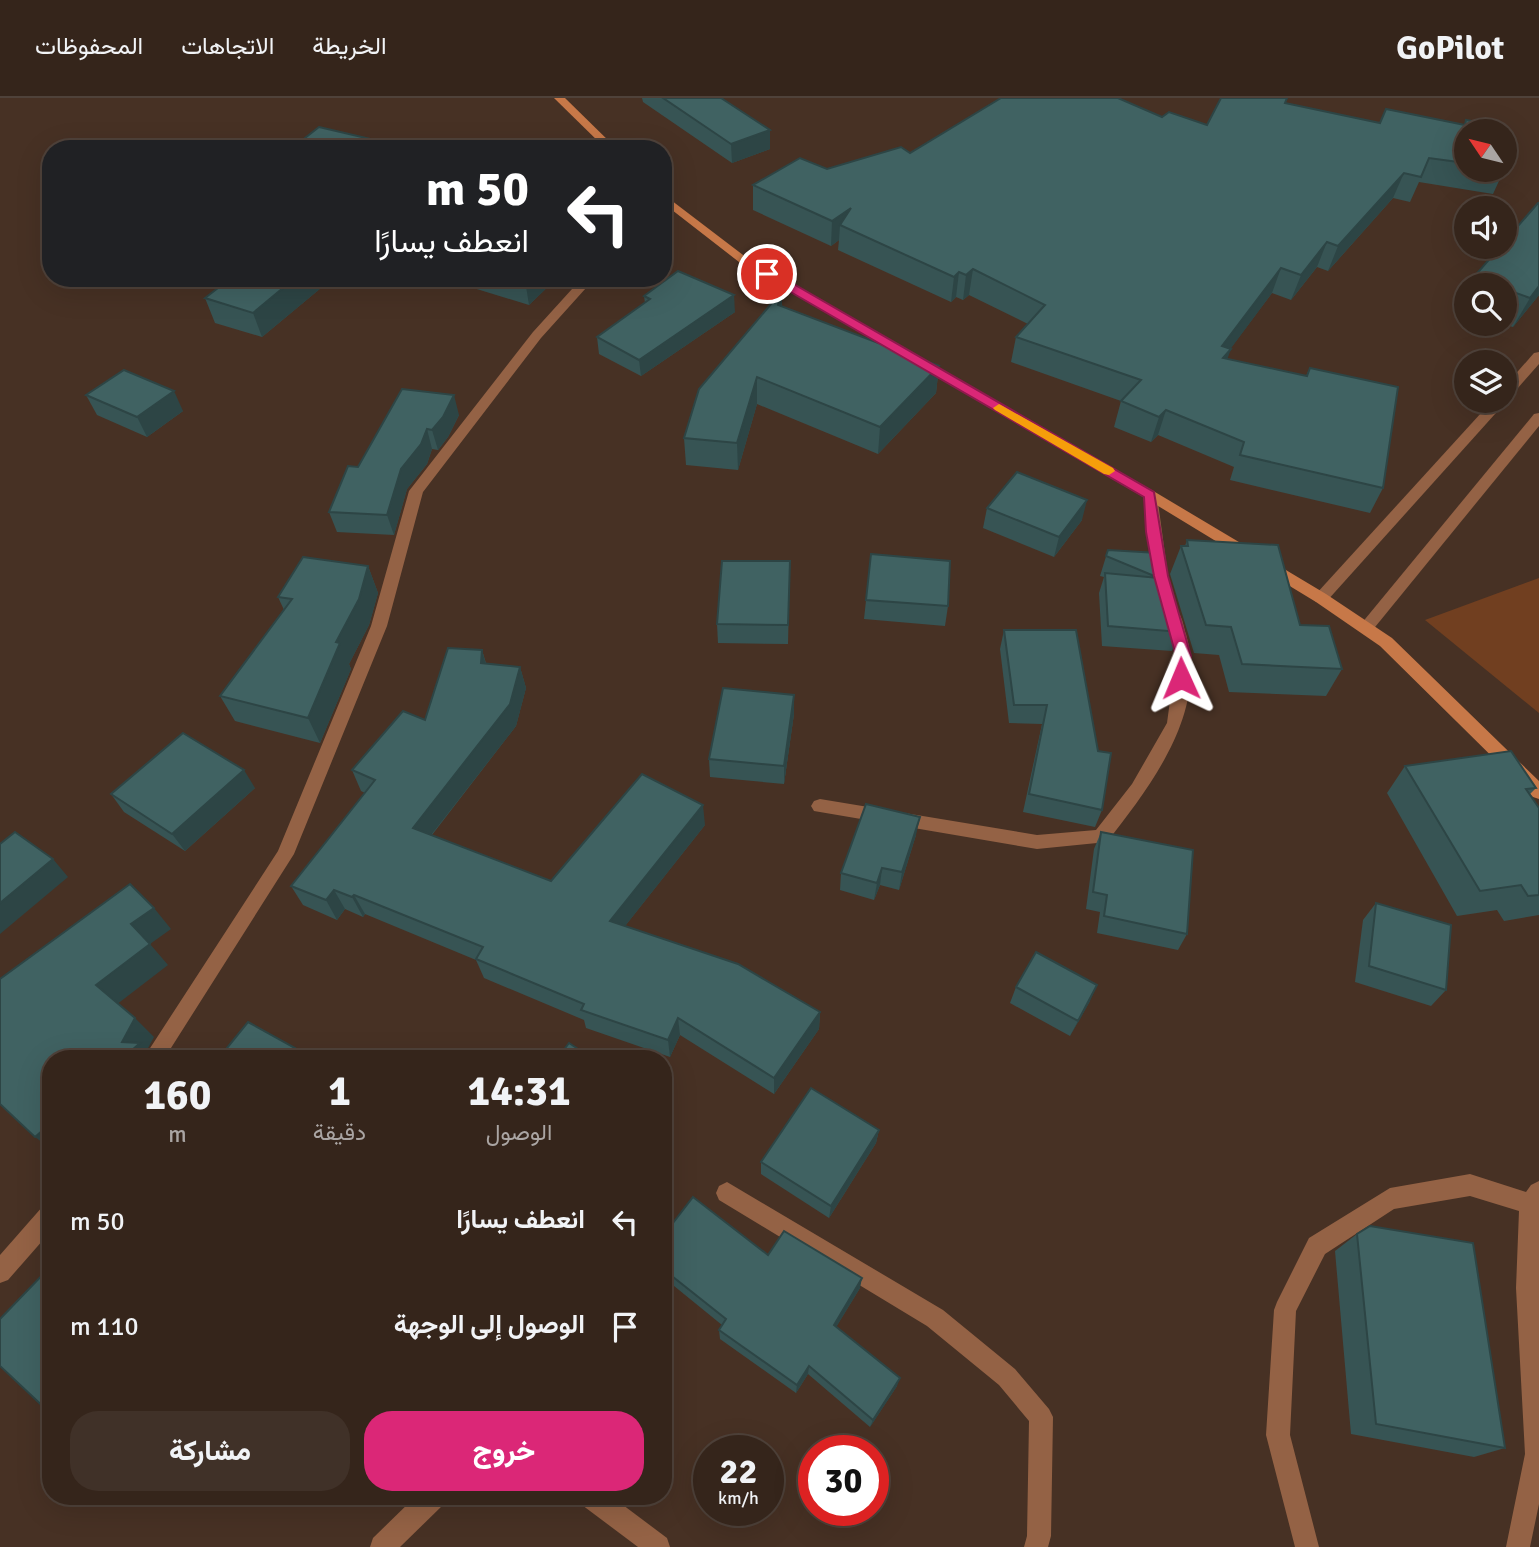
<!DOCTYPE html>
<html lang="ar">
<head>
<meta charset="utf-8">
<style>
  body { margin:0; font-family:Signika,Vazirmatn,sans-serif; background:#403128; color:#f1f3f6; direction:rtl; height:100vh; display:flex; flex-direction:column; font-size:26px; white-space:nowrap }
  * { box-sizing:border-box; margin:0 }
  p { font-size:23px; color:#aaa5a3 }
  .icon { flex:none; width:38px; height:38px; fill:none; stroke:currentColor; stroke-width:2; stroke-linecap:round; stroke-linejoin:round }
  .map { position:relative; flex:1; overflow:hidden; direction:ltr }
  .sheet { position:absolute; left:42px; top:952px; width:630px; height:455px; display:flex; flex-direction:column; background:#35251b; border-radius:28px; box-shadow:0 7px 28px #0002,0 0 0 2px #4f423a; direction:rtl }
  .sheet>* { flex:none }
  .top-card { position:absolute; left:42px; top:42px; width:630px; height:147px; border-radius:28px; box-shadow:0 7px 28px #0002,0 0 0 2px #4f423a; direction:rtl; background:#202124; color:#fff; overflow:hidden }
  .needle { width:46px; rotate:305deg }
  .buttons { position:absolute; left:1454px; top:21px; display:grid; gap:14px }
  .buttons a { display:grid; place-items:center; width:63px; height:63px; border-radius:50%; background:#35251b; box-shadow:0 7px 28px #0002,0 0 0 2px #4f423a; font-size:35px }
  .speed { position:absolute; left:693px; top:1337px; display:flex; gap:14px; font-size:35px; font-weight:700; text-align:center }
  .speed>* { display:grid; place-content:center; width:91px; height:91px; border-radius:50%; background:#35251b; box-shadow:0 7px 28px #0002,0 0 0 2px #4f423a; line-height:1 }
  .speed small { font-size:18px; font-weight:400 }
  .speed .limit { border:10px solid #d22; background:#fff; color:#111 }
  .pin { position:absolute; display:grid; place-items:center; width:60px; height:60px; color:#fff; margin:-30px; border:4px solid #fff; border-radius:50%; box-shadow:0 2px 7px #0007 }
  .me { position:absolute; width:77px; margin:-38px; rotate:359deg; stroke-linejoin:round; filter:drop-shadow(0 0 5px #0008) }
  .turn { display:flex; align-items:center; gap:24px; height:147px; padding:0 28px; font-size:32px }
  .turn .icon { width:91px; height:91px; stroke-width:2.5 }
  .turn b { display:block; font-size:49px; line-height:60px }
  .eta { display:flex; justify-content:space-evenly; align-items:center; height:119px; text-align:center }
  .eta b { font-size:42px; font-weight:800; line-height:49px }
  .primary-button { display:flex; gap:14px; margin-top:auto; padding:14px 28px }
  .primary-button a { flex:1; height:80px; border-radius:28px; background:#db2777; color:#fff; font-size:28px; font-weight:800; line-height:80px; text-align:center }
  .primary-button a+a { background:#403128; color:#f1f3f6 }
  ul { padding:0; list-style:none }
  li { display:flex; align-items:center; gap:21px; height:105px; padding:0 28px }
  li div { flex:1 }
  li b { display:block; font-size:26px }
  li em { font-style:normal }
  header { display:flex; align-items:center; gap:42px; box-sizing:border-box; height:98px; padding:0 35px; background:#35251b; border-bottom:2px solid #4f423a }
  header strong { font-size:33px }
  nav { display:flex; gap:38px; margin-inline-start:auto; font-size:24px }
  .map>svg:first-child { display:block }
</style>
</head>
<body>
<header>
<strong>GoPilot</strong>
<nav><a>الخريطة</a><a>الاتجاهات</a><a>المحفوظات</a></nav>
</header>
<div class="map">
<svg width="1539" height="1449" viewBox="0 0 1539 1449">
  <rect width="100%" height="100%" fill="#473124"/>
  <path fill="#713f20" d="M1539,480V615L1425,522Z"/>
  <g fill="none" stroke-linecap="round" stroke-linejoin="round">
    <g fill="#946245" fill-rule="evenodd">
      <path d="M582,180H595L541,240L423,394L387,528L294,756L164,961H143L278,753L371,528L409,393L533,234Z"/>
      <path d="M1539,254V266L1510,299L1505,300V288L1534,255Z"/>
      <path d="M1505,302L1506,303L1504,306L1326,504H1316L1313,500L1316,496L1492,303Z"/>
      <path d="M1539,315V328L1371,534H1361L1358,530L1361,526L1534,316Z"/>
      <path d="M1150,392L1157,397L1168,478L1161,483L1154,478L1143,397Z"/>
      <path d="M1172,509C1182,513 1183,527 1186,536C1208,614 1152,686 1107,744L1037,751L814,713L811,708L814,703L820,701L1037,737L1096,732L1132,686L1167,625L1176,558L1164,515Z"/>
      <path d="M1470,1076L1526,1094L1531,1087L1539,1083V1406L1530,1449H1506L1525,1356L1516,1190L1519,1113L1470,1098L1394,1111L1325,1156L1296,1213L1290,1337L1319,1449H1295L1266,1337L1274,1212L1277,1204L1309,1140L1390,1090Z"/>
      <path d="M727,1084L943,1212L1015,1271L1049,1311L1053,1319L1051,1438L1048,1449H1024L1027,1438L1029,1323L999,1287L927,1228L719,1102L716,1095L719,1088Z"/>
      <path d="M51,1105V1133L8,1182L0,1185V1157L43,1108Z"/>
      <path d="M416,1398H446L443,1407L400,1449H370L373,1440Z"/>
      <path d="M579,1398H611L667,1440L670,1449H638L582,1407Z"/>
    </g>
    <g fill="#c77848" fill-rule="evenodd">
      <path d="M554,0H565L617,51H606Z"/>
      <path d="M663,96L747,160L1155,394L1326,496L1392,540L1539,683V701L1533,699L1380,548L1316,504L1145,400L739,164L663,105Z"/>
    </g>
  </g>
  <g fill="#375454">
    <path d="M642,0H721L770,51L732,65L643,4Z"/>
    <path d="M1287,5L1380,25L1464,27L1466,22V72H1504L1493,96L1419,84L1410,104L1393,100L1328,173L1317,169L1291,202L1272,195L1230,251L1227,261L1306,278L1310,270L1383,390L1370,415L1230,382L1234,369L1158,337L1151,344L1114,329L1121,303L1011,264L1016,239L1028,226L969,197L963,202L956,199L951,204L838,152L839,142L831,148L753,112V87L827,71L910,55L1162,19L1207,27Z"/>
    <path d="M1539,105V197L1513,229L1503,226H1505V187H1470L1473,180Z"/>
    <path d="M333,180L262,239L215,225L205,200Z"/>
    <path d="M441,180H557L529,207Z"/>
    <path d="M1466,193V212L1458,209Z"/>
    <path d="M644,198L735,214L641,278L599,256L597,239L645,205Z"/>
    <path d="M782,208L939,268L936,295L878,356L757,306L738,372L686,367L684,340Z"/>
    <path d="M402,291L459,317L448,339L438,352L432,351L427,366L407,391L394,437L337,434L329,414L358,369Z"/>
    <path d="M86,297L183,313L147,339L97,317Z"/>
    <path d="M987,410L1082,422L1054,459L983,430Z"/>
    <path d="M1187,442L1300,527L1342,571L1326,598L1229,594L1219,557L1194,555L1170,476L1181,448H1185Z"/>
    <path d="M1108,452L1158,455L1180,534L1172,553L1102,548L1099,495L1104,479L1100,478Z"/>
    <path d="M871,456L948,508L945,528L864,521Z"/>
    <path d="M790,463L788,546L718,545L717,526Z"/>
    <path d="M368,468L378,495L369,527L349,566L351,571L320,645L235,623L220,598L284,512L278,499Z"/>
    <path d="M1004,532H1076L1102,712L1095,729L1023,714L1042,626L1009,625L1000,551Z"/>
    <path d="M482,552L486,565L520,569L526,590L516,628L432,737L551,783L705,727L625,828L820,914L819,931L774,996L680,937L670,959L586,930L584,922L484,880L476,862L365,816L363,819L345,811L337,822L303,807L291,788L365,695L361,693L352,672L425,622Z"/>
    <path d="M794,597V616L784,686L710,679L709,661Z"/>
    <path d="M1405,668L1536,690L1530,696L1539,710V817L1504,823L1497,812L1457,818L1387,695Z"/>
    <path d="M255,690L185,753L124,714L111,696Z"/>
    <path d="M1101,734L1187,836L1178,852L1097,835L1100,814L1086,811L1094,751Z"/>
    <path d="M916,737L899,792L880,787L874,802L840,792L841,775Z"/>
    <path d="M1376,805L1446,892L1431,908L1355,884L1363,822Z"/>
    <path d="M1016,889L1090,903L1070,938L1010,905Z"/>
    <path d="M879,1032L876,1045L829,1120L761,1076V1064Z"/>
    <path d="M1357,1136L1505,1350L1474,1359L1351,1336L1335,1153Z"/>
    <path d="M663,1138L768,1157L860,1190L836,1229L897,1288L870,1329L808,1276L796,1295L720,1241L719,1232L722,1227L663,1179Z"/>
  </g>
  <g fill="#2d4545">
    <path d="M770,32V51L732,65L731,46Z"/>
    <path d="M1404,75L1393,100L1328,173L1338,148Z"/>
    <path d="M851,110L840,127L839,142L831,148L832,123Z"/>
    <path d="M1327,144L1317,169L1291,202L1301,177Z"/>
    <path d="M1281,170L1272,195L1226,257L1231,251L1222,276V248Z"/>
    <path d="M973,171L969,197L963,202L966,177Z"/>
    <path d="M959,174L956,199L951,204L954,179Z"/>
    <path d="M295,180H333L262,239L253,215Z"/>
    <path d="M527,180H557L529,207L525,182Z"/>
    <path d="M1539,188V197L1513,229L1530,200Z"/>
    <path d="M782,193V220L778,207Z"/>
    <path d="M734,197L735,214L641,278L639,262Z"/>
    <path d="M939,268L936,295L878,356L880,329Z"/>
    <path d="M757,279V306L738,372L737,345Z"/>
    <path d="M174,293L183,313L147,339L137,319Z"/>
    <path d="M454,297L459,317L448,339L438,352L432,332Z"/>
    <path d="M1166,312L1158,337L1151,344L1159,319Z"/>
    <path d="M427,331L432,351L427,366L407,391L394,437L387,417L401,371Z"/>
    <path d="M1087,402L1082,422L1054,459L1059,439Z"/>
    <path d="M368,468L378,495L369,527L349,566L351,571L320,645L308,620L336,544Z"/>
    <path d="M482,552L488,574L481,565Z"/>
    <path d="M520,569L526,590L516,628L421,750L413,730Z"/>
    <path d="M794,597V616L784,686V668Z"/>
    <path d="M244,672L255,690L185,753L172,736Z"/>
    <path d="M703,707L705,727L614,842L610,823Z"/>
    <path d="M920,719L916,737L899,792L902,774Z"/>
    <path d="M53,761L68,779L0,836V805Z"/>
    <path d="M882,770L880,787L874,802L877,785Z"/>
    <path d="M334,792L345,811L337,822L326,802Z"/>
    <path d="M354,797L365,816L363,819L352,799Z"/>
    <path d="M154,810L171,831L150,846L168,867L116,907L96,887L131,826Z"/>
    <path d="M1097,887L1090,903L1070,938L1078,923Z"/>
    <path d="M820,914L819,931L774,996V980Z"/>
    <path d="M135,920L154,939L147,952L156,961H122V944Z"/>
    <path d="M678,920L680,937L670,959L668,942Z"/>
    <path d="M295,950L303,961H286Z"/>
    <path d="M51,1025V1051L35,1039Z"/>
    <path d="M879,1032L876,1045L829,1120L831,1108Z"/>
    <path d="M862,1180L860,1190L832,1236L834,1227Z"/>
    <path d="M809,1268L808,1276L796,1295L797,1287Z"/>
    <path d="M900,1280L897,1288L870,1329L873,1322Z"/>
  </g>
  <g fill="#406262" stroke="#2d4545" stroke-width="2">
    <path d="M663,0H721L770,32L731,46Z"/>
    <path d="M1001,0H1118L1162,19L1169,14L1207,27L1221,0H1287L1285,5L1380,25L1386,11L1465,27L1466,22L1508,30L1505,67V33H1466V65L1429,60L1421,79L1404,75L1338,148L1327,144L1301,177L1281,170L1222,248L1231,251L1223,260L1307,278L1310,270L1398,289L1383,390L1240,357L1244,344L1166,312L1159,319L1121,303L1141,282L1016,239L1045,207L973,171L966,177L959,174L954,179L840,127L851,110L832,123L753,87L800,60L827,71L901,49L910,55Z"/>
    <path d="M319,29L413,51H291Z"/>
    <path d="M199,47L208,51H193Z"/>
    <path d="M1538,105H1539V188L1530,200L1505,191V187H1494L1473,180L1500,149H1505V143Z"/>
    <path d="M678,173L734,197L639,262L597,239L650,201L644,198Z"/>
    <path d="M231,180H295L253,215L205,200Z"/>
    <path d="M782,193L778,207L939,268L880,329L757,279L737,345L684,340L699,291Z"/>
    <path d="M124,272L174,293L137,319L86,297Z"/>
    <path d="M402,291L454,297L443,319L432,332L427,331L421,346L401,371L387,417L329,414L348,368L358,369Z"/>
    <path d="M1017,374L1087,402L1059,439L987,410Z"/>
    <path d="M1187,442L1278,447L1300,527L1329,528L1342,571L1242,566L1231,529L1206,527L1181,448H1188Z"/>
    <path d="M1108,452L1158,455L1180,534L1108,528L1105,475L1159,480L1106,458Z"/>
    <path d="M871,456L950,463L948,508L866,502Z"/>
    <path d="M303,459L368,468L359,501L336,544L340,545L308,620L220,598L292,501L278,499Z"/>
    <path d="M722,463H790L788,527L717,526Z"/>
    <path d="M1004,532H1076L1098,653L1111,655L1102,712L1029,696L1047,607H1014Z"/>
    <path d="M448,550L482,552L481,565L520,569L510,606L413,730L551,783L642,676L703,707L610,823L738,866L820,914L774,980L678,920L668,942L581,912L584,906L476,861L483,849L354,797L352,799L334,792L326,802L291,788L375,682L352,672L403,613L425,622Z"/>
    <path d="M723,590L794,597L784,668L709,661Z"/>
    <path d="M183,635L244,672L172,736L111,696Z"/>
    <path d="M1511,653L1536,690L1526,691L1539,710V797L1528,798L1521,787L1480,793L1405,668Z"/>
    <path d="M866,706L920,719L902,774L882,770L877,785L841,775Z"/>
    <path d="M15,734L53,761L0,805V746Z"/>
    <path d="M1101,734L1193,752L1187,836L1104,818L1107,797L1093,794Z"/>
    <path d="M130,786L154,810L131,826L150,846L96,887L135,920L122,944L140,945L122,961H51V1025L35,1039L0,1006V881Z"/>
    <path d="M1376,805L1451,827L1446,892L1369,868Z"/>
    <path d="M1036,854L1097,887L1078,923L1016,889Z"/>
    <path d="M248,924L295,950L286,961H218Z"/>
    <path d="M569,945L593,961H557Z"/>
    <path d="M811,990L879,1032L831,1108L761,1064Z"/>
    <path d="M693,1099L768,1157L784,1133L862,1180L834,1227L900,1280L873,1322L809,1268L797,1287L719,1232L726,1221L663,1171V1138Z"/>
    <path d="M1370,1128L1473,1145L1505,1350L1376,1326L1357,1136Z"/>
    <path d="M51,1168V1312L49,1314L0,1268V1221Z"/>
  </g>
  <path fill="#db2777" stroke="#8e194d" stroke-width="2" d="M763,173H771L1154,394L1168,478L1191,558L1186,584H1175L1173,580L1176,558L1154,478L1146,434L1144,399L763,178Z"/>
  <path fill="#f59e0b" d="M999,306L1113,370L1115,373L1109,377L1104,376L995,312L993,310Z"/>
</svg>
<div class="buttons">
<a><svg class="needle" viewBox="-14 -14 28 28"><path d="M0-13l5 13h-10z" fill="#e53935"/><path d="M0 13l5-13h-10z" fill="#aaa5a3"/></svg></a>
<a><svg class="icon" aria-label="sound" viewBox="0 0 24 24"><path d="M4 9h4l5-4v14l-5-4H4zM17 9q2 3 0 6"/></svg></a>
<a><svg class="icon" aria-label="search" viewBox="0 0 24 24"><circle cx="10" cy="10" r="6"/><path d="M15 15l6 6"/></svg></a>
<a><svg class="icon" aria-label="layers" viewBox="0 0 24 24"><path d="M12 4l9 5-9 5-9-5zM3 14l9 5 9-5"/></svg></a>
</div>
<div class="speed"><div>22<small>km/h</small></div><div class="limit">30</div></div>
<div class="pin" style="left:767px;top:176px;background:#d93025"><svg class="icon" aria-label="arrive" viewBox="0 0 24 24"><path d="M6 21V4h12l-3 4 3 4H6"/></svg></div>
<svg class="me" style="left:1181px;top:580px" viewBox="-20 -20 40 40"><path d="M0-17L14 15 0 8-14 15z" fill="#db2777" stroke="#fff" stroke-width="4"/></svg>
<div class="top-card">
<div class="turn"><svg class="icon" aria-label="left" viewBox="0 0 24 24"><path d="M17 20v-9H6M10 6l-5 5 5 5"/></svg><div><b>50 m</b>انعطف يسارًا</div></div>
</div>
<section class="sheet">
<div class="eta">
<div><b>14:31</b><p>الوصول</p></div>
<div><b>1</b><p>دقيقة</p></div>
<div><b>160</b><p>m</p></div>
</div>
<ul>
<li><svg class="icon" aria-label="left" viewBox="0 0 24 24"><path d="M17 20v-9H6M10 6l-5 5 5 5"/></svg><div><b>انعطف يسارًا</b></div><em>50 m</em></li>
<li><svg class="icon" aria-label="arrive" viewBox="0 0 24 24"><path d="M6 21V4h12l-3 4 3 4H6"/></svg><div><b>الوصول إلى الوجهة</b></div><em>110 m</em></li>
</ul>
<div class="primary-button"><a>خروج</a><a>مشاركة</a></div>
</section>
</div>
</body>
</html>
